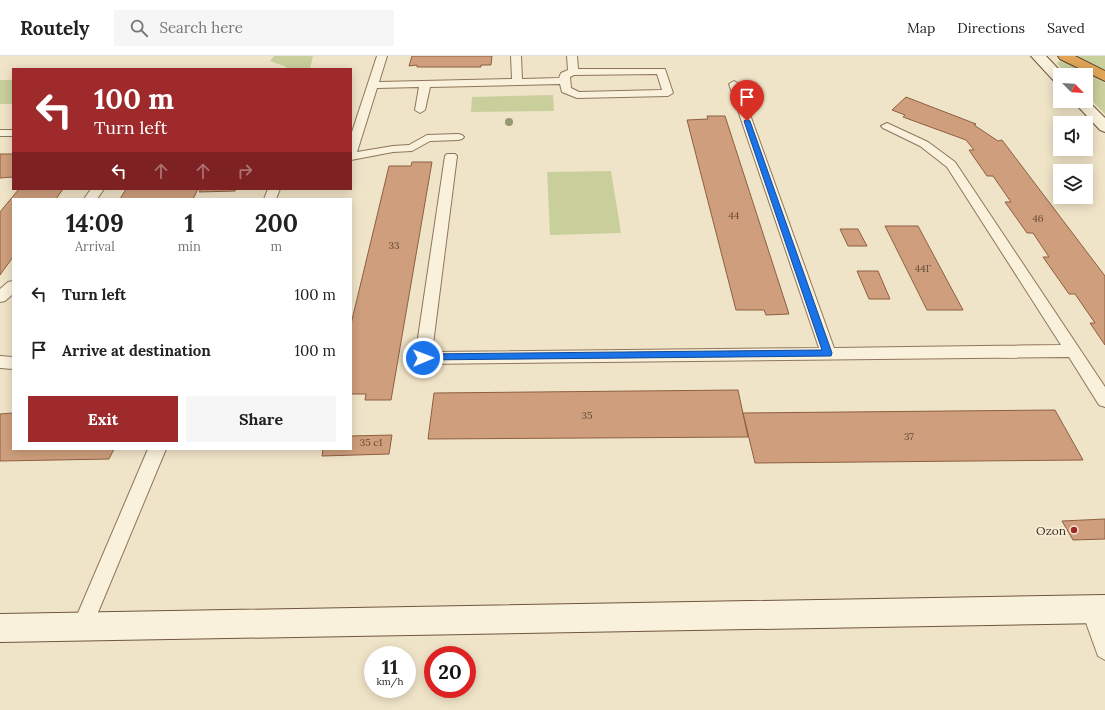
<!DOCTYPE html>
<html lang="en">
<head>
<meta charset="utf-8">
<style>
  body { margin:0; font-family:Lora,serif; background:#f6f6f6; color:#222; height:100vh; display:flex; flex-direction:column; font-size:15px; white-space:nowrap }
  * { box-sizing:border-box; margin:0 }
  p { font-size:13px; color:#767676 }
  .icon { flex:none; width:22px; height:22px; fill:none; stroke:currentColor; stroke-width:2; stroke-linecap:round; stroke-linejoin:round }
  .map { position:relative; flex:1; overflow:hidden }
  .panel { position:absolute; left:12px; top:142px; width:340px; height:252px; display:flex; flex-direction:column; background:#fff; border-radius:0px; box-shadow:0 2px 10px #0003 }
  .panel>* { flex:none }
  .guide { position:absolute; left:12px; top:12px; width:340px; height:122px; border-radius:0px; box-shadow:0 2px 10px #0003; background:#9e2a2b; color:#fff; overflow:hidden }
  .needle { width:26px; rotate:114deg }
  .controls { position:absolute; left:1053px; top:12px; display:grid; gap:8px }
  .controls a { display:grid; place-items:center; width:40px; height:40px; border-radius:0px; background:#fff; box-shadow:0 2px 10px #0003; font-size:20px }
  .speed { position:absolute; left:364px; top:590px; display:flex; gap:8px; font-size:20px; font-weight:700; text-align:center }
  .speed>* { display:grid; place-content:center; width:52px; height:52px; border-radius:50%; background:#fff; box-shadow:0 2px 10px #0003; line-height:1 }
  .speed small { font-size:10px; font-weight:400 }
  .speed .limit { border:6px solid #d22; background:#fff; color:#111 }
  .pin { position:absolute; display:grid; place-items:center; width:34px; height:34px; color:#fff; margin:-41px -17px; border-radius:50% 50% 50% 0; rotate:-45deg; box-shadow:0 0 4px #0007 }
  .pin .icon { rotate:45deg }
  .me { position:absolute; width:44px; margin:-22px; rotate:89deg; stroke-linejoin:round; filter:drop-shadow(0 0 3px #0008) }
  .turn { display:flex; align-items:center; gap:14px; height:84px; padding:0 16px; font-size:18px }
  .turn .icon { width:52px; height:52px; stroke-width:2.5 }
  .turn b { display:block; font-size:28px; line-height:34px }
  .lanes { display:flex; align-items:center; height:38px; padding:0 16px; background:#0003; justify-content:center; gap:20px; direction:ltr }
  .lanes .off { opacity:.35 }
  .eta { display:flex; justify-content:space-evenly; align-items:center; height:68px; text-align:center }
  .eta b { font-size:24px; font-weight:700; line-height:28px }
  .primary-button { display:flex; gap:8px; margin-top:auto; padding:8px 16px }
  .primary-button a { flex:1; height:46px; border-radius:0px; background:#9e2a2b; color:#fff; font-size:16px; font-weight:700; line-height:46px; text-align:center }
  .primary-button a+a { background:#f6f6f6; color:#222 }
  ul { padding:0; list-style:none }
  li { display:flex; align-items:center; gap:12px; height:56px; padding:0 16px }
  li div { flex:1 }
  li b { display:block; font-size:15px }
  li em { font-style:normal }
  header { display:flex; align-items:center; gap:24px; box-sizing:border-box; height:56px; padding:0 20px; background:#fff; border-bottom:1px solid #e0e0e0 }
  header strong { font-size:19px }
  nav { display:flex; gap:22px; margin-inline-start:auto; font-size:14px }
  .search { width:280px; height:36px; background:#f6f6f6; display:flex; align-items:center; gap:10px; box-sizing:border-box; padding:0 14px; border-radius:0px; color:#767676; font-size:15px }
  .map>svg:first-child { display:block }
</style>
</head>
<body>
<header>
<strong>Routely</strong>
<div class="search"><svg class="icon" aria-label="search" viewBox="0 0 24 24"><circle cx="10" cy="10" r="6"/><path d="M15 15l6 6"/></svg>Search here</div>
<nav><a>Map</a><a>Directions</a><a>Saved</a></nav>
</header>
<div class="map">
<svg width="1105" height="654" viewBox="0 0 1105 654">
  <rect width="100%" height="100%" fill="#f0e4c8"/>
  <g fill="#c9cf9b">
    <path d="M274,0H313L310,13H284L287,11L270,5Z"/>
    <path d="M1075,0H1105V15Z"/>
    <path d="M1060,5L1068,7L1105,27V58L1086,39V19H1067L1057,7Z"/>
    <rect x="0" y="24" width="13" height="24"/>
    <path d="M553,39L554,55L471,56L472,41Z"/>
    <path d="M611,115L621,177L550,179L547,116Z"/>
  </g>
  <g fill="#cf9f7d" stroke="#8d5f41">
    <path d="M412,0H492L491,9H481V11H417V9L409,10Z"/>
    <path d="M906,41L976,68L974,69L998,85L1002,84L1105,220V289L1090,267H1095L1075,238H1069L1043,201H1049L1033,177H1027L1005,146H1011L993,120H987L969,94H974L966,84L903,61L905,59L892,54Z"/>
    <path d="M707,60H725L789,258L766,259L764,254H736L687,64L708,63Z"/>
    <path d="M0,98H13V121L0,122Z"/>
    <path d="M412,106H432L391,344H365L366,338H351V268L389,110H411Z"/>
    <path d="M19,133H63L56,143H13V201L0,219V156Z"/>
    <path d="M126,133H198L193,143H120Z"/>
    <path d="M201,133H236L235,135L199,136Z"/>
    <path d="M885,170H918L963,254H927Z"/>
    <path d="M840,173H858L867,190H848Z"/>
    <path d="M857,215H878L890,243H869Z"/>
    <path d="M738,334L748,381L428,383L434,337Z"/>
    <path d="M1055,354L1083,404L755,407L743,357Z"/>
    <path d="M13,357V393H114L109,403L0,405V358Z"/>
    <path d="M392,379L389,398L322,400L323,393H351V380Z"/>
    <path d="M1105,463V483L1073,484L1062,465Z"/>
  </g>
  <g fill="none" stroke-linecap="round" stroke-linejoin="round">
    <defs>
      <g id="lane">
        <path d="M377,0H387L379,26L512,23L511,0H521L522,23L559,22L561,17L568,14L567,0H577L578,13H665L673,37L668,40L577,42L562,36L560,28L430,31L425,54L420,57L415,54L419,31L377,32L357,96L393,90L409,89L427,79L458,78L462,79L464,81L462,83L458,84L430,85L412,95L393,96L351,104V79ZM657,18L662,34L579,36L571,32L570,21L574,19Z"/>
        <path d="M734,25L739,28L834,292L1061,289L947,111L920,90L883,72L881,70L887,67L928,86L955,106L1105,331V351L1099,349L1069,301L423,308L418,306L415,302L445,100L447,98H455L457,100L432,296L819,292L729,28Z"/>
        <rect x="0" y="74" width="13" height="6"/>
        <path d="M91,133H104L97,143H84Z"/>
        <path d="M268,133H280L276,143H264Z"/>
        <path d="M13,225V238L5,245L0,246V233L8,226Z"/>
        <path d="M0,300L13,301V313L0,312Z"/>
        <path d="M148,393H166L89,578L82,581L75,578L72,571Z"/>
        <path d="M1091,543L1098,546L1105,564V604L1098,600L1081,553L1084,546Z"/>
      </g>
      <g id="secondary">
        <path d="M1031,0H1046L1064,19H1060V27L1055,26Z"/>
        <path d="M1086,43L1105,62V76L1100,74L1073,45H1086Z"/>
        <path d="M1105,539V567L0,586V558Z"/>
      </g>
      <path id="highway" d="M1058,0H1075L1105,15V25L1060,3Z"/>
    </defs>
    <use href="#lane" stroke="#8d765c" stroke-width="2"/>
    <use href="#secondary" stroke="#6f573f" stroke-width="2"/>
    <use href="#highway" stroke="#5b4430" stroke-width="2"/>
    <use href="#lane" fill="#faf1dc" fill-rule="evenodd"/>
    <use href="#secondary" fill="#faf1dc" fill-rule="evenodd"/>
    <use href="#highway" fill="#e0a458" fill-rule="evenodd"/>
  </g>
  <circle fill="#96986f" cx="509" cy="66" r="4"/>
  <path fill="#1a73e8" stroke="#114b97" d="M747,63L750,65L832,297L831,300L420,304L419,302L420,299L423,298L822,294L744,65Z"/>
  <circle fill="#9e2a2b" stroke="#f7eed8" stroke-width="1.5" cx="1074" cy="474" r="4"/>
  <g text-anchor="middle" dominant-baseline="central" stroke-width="3.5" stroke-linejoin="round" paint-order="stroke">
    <g font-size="10" fill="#624a37">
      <text x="734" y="159">44</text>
      <text x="1038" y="162">46</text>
      <text x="394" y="189">33</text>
      <text x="923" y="212">44Г</text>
      <text x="587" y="359">35</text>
      <text x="909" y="380">37</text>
      <text x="371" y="386">35 с1</text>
    </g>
    <g font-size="12" fill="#3d2e20" stroke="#f7eed8" text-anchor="end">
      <text x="1066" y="474">Ozon</text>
    </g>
  </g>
</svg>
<div class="controls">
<a><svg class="needle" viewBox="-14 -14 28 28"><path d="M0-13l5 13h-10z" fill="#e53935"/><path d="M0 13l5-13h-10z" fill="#767676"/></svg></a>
<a><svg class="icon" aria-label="sound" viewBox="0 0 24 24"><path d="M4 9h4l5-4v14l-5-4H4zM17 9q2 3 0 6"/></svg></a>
<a><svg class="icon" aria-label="layers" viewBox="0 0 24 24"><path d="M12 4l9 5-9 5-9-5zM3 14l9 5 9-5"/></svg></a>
</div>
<div class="speed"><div>11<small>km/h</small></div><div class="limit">20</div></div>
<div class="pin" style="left:747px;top:65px;background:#d93025"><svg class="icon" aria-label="arrive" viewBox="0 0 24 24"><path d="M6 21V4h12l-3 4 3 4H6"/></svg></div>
<svg class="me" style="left:423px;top:302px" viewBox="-20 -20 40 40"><circle r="17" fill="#1a73e8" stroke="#fff" stroke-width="3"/><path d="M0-11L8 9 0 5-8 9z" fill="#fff"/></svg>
<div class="guide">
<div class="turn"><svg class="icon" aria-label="left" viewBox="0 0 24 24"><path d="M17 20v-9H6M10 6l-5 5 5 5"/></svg><div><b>100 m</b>Turn left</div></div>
<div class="lanes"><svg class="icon" aria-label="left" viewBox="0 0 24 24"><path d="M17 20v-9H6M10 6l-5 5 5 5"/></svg><svg class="icon off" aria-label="ahead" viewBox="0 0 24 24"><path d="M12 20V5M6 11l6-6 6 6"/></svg><svg class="icon off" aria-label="ahead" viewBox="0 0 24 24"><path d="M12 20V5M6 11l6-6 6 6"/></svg><svg class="icon off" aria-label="right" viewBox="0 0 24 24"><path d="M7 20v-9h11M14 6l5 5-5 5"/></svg></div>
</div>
<section class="panel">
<div class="eta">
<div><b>14:09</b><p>Arrival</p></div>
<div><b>1</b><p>min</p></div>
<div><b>200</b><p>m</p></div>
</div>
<ul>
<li><svg class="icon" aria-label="left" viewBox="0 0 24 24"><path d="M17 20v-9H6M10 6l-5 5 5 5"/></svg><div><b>Turn left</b></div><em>100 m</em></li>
<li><svg class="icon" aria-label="arrive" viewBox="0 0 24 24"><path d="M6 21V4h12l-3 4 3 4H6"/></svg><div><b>Arrive at destination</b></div><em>100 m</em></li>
</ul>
<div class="primary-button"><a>Exit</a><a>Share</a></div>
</section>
</div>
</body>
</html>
